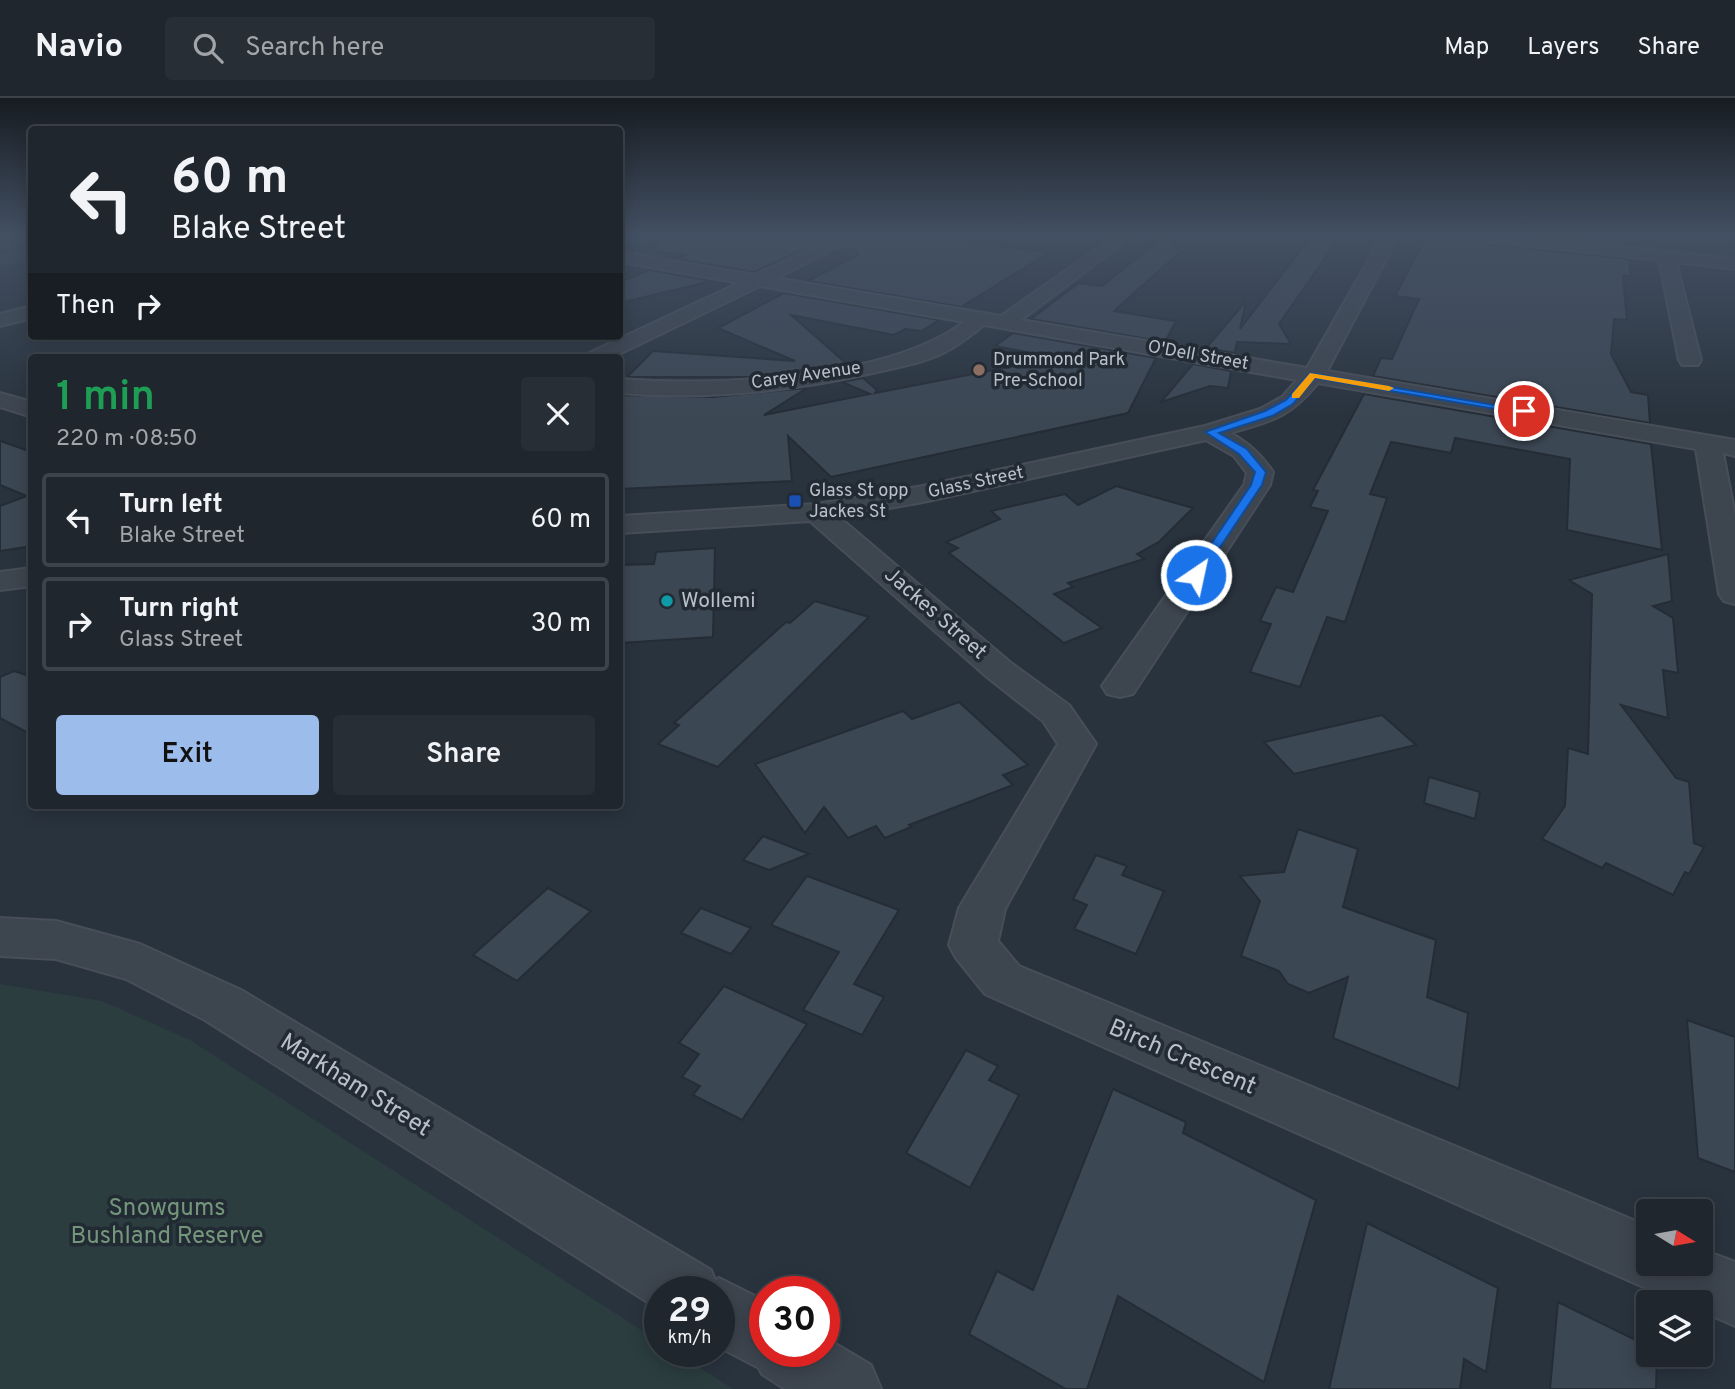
<!DOCTYPE html>
<html lang="en">
<head>
<meta charset="utf-8">
<style>
  body { margin:0; font-family:Overpass,sans-serif; background:#272e36; color:#f1f3f6; height:100vh; display:flex; flex-direction:column; font-size:26px; white-space:nowrap }
  * { box-sizing:border-box; margin:0 }
  p { font-size:23px; color:#a1a5aa }
  .icon { flex:none; width:38px; height:38px; fill:none; stroke:currentColor; stroke-width:2; stroke-linecap:round; stroke-linejoin:round }
  .map { position:relative; flex:1; overflow:hidden }
  .details { position:absolute; left:28px; top:256px; width:595px; height:455px; display:flex; flex-direction:column; background:#1f262e; border-radius:7px; box-shadow:0 4px 18px #0003,0 0 0 2px #3c434a }
  .details>* { flex:none }
  .guide { position:absolute; left:28px; top:28px; width:595px; height:214px; border-radius:7px; box-shadow:0 4px 18px #0003,0 0 0 2px #3c434a; background:#1f262e; color:#f1f3f6; overflow:hidden }
  .needle { width:46px; rotate:101deg }
  .fabs { position:absolute; left:1636px; top:1101px; display:grid; gap:14px }
  .fabs a { display:grid; place-items:center; width:77px; height:77px; border-radius:7px; background:#1f262e; box-shadow:0 4px 18px #0003,0 0 0 2px #3c434a; font-size:35px }
  .speed { position:absolute; left:644px; top:1178px; display:flex; gap:14px; font-size:35px; font-weight:700; text-align:center }
  .speed>* { display:grid; place-content:center; width:91px; height:91px; border-radius:50%; background:#1f262e; box-shadow:0 4px 18px #0003,0 0 0 2px #3c434a; line-height:1 }
  .speed small { font-size:18px; font-weight:400 }
  .speed .limit { border:10px solid #d22; background:#fff; color:#111 }
  .pin { position:absolute; display:grid; place-items:center; width:60px; height:60px; color:#fff; margin:-30px; border:4px solid #fff; border-radius:50%; box-shadow:0 2px 7px #0007 }
  .me { position:absolute; width:77px; margin:-38px; rotate:34deg; stroke-linejoin:round; filter:drop-shadow(0 0 5px #0008) }
  .turn { display:flex; align-items:center; gap:24px; height:147px; padding:0 28px; font-size:32px }
  .turn .icon { width:91px; height:91px; stroke-width:2.5 }
  .turn b { display:block; font-size:49px; line-height:60px }
  .then { display:flex; align-items:center; height:66px; padding:0 28px; background:#0003; gap:14px; font-size:26px }
  .round { display:grid; place-items:center; flex:none; width:74px; height:74px; border-radius:7px; background:#272e36 }
  .head { display:flex; align-items:center; justify-content:space-between; height:119px; padding:0 28px }
  h1 { font-size:42px; font-weight:600; line-height:52px; color:#1e9e55 }
  .action { display:flex; gap:14px; margin-top:auto; padding:14px 28px }
  .action a { flex:1; height:80px; border-radius:7px; background:#9cbcec; color:#111; font-size:28px; font-weight:600; line-height:80px; text-align:center }
  .action a+a { background:#272e36; color:#f1f3f6 }
  ul { padding:0; list-style:none }
  li { display:flex; align-items:center; gap:21px; height:94px; margin:0 14px 10px; padding:0 14px; border:4px solid #3c434a; border-radius:7px }
  li div { flex:1 }
  li b { display:block; font-size:26px }
  li em { font-style:normal }
  header { display:flex; align-items:center; gap:42px; box-sizing:border-box; height:98px; padding:0 35px; background:#1f262e; border-bottom:2px solid #3c434a }
  header strong { font-size:33px }
  nav { display:flex; gap:38px; margin-inline-start:auto; font-size:24px }
  .search { width:490px; height:63px; background:#272e36; display:flex; align-items:center; gap:18px; box-sizing:border-box; padding:0 24px; border-radius:7px; color:#a1a5aa; font-size:26px }
  .map>svg:first-child { display:block }
</style>
</head>
<body>
<header>
<strong>Navio</strong>
<div class="search"><svg class="icon" aria-label="search" viewBox="0 0 24 24"><circle cx="10" cy="10" r="6"/><path d="M15 15l6 6"/></svg>Search here</div>
<nav><a>Map</a><a>Layers</a><a>Share</a></nav>
</header>
<div class="map">
<svg width="1735" height="1291" viewBox="0 0 1735 1291">
  <rect width="100%" height="100%" fill="#29333e"/>
  <g fill="#2b3d3f">
    <path d="M0,137H31V161L0,169Z"/>
    <path d="M0,886L102,903L190,942L660,1244V1253H674L733,1291H0Z"/>
  </g>
  <g fill="none" stroke-linecap="round" stroke-linejoin="round">
    <path fill="#1d2a3b" fill-rule="evenodd" d="M32,146V148L0,155V153Z"/>
  </g>
  <g fill="#3c4754" stroke="#242c36" stroke-width="2">
    <path d="M657,137H836L754,174L676,161L685,157L656,153Z"/>
    <path d="M864,137H920L1048,155L961,209L808,183L858,157L855,150L830,156Z"/>
    <path d="M1165,137L1180,154L1114,213L1176,223L1165,244L1031,221L1079,185L1102,188Z"/>
    <path d="M1312,137H1329L1337,143L1279,226L1291,246L1237,244L1235,255L1206,250L1246,203L1240,231Z"/>
    <path d="M1427,137H1466L1476,145L1629,161L1631,178H1623L1627,222L1614,221L1611,256L1631,294L1648,297L1650,325L1373,278L1381,260L1392,261L1419,201L1395,198Z"/>
    <path d="M1540,137H1627L1628,147Z"/>
    <path d="M649,172L712,183L620,205V184Z"/>
    <path d="M784,195L939,222L922,233L905,231L894,237L791,217L847,266L750,279H627L653,253L795,263L718,230Z"/>
    <path d="M1013,235L1156,260L1128,315L831,379L788,338L792,383L620,391V297L713,299L807,290L764,317L870,296L842,284L863,280L877,292L875,295L1056,260L995,248Z"/>
    <path d="M1193,266L1231,273L1228,290L1210,288L1161,304Z"/>
    <path d="M1364,296L1651,346L1662,452L1567,432L1570,361L1455,340L1451,355L1391,344L1370,396L1387,400L1345,524L1327,519L1300,589L1250,574L1271,526L1260,523L1276,489L1293,494L1328,413L1310,409L1318,393L1313,392Z"/>
    <path d="M0,343L32,354V437L26,449L0,453V408L27,398L0,387Z"/>
    <path d="M1116,388L1193,410L1159,444L1137,456L1144,461L1068,485L1073,489L1054,496L1102,530L1064,545L949,455L958,450L946,444L1000,421L991,413L1065,396L1078,407Z"/>
    <path d="M715,450L713,539L620,545V467L654,466L656,454Z"/>
    <path d="M1668,456L1672,503L1653,508L1673,520L1678,575L1663,572L1668,620L1621,607L1676,680L1689,684L1694,745L1704,749L1689,776L1685,774L1673,797L1606,765L1602,770L1542,741L1565,708L1568,650L1588,656L1592,496L1569,482Z"/>
    <path d="M815,503L869,519L718,669L658,646L679,627L674,625L786,524L790,525Z"/>
    <path d="M14,573L32,579V637L0,620V579Z"/>
    <path d="M959,604L1028,667L1003,677L1013,687L909,727L911,729L885,740L876,728L848,740L824,709L805,735L755,666L903,613L912,621Z"/>
    <path d="M1382,617L1416,647L1294,676L1264,644Z"/>
    <path d="M1429,679L1480,694L1475,721L1424,705Z"/>
    <path d="M1298,731L1358,751L1343,809L1436,842L1427,899L1468,915L1459,991L1333,940L1348,879L1309,895L1288,886L1279,873L1241,858L1260,803L1240,778L1284,774Z"/>
    <path d="M763,738L809,756L769,772L743,762Z"/>
    <path d="M1096,757L1127,768L1122,777L1164,793L1136,856L1074,831L1087,807L1073,801Z"/>
    <path d="M807,778L899,812L854,886L884,899L862,937L803,912L839,854L771,827Z"/>
    <path d="M548,790L591,813L517,883L473,857Z"/>
    <path d="M701,810L751,830L731,856L681,835Z"/>
    <path d="M724,888L807,926L742,1022L693,997L700,988L682,979L699,956L679,945Z"/>
    <path d="M1687,922L1735,939V1074L1698,1060Z"/>
    <path d="M966,952L998,968L989,982L1019,997L970,1090L906,1055Z"/>
    <path d="M1113,991L1186,1024L1183,1035L1316,1102L1264,1284L1118,1198L1087,1291H1066L969,1236L997,1173L1033,1192Z"/>
    <path d="M1367,1125L1498,1190L1486,1274L1464,1261L1460,1291H1329Z"/>
    <path d="M1558,1204L1648,1248V1256H1657L1656,1291H1550Z"/>
  </g>
  <g fill="none" stroke-linecap="round" stroke-linejoin="round">
    <defs>
      <g id="minor">
        <path d="M842,137H862L776,180L1001,218L1117,137L1123,139L1125,142L1123,145L1021,222L1307,270L1383,137H1399L1327,273L1735,342V358L1723,355L1735,417V506L1724,503L1719,496L1696,351L1318,285C1288,321 1273,322 1231,335C1249,346 1261,356 1273,374L1270,387L1133,596L1120,599L1107,596L1102,588L1244,387L1247,375L1234,358L1206,342L923,404L839,419L1011,565L1069,607L1096,646L1005,811L998,843L1019,868L1648,1128V1166H1701V1151L1735,1164V1228L1701,1213V1204H1679L1641,1188L985,896L956,860L949,847L959,810L1058,646L1043,623L987,579L810,423L620,435V418L817,406L923,388L1205,328L1260,311L1282,299L1297,282L984,227C971,237 959,247 945,254C921,266 894,270 868,276C786,294 703,302 620,295V281C716,288 886,282 964,224L760,188L613,259H585L589,255L739,185L620,164V154L755,177Z"/>
        <path d="M1468,137H1517L1735,161V171L1676,164L1701,262L1698,267H1682L1679,262L1659,162L1476,142Z"/>
        <path d="M0,295L32,304V319L0,309Z"/>
        <path d="M32,470V488L0,492V474Z"/>
      </g>
      <g id="tertiary">
        <path d="M32,208V220L0,228V216Z"/>
        <path d="M0,820L56,823L140,846L241,892L711,1172L715,1182L719,1180L765,1203V1253H824V1239L871,1267L881,1291H785L762,1276L759,1270L719,1249V1194H660V1212L205,922L126,881L56,861L0,858Z"/>
      </g>
    </defs>
    <use href="#minor" stroke="#474e58" stroke-width="4"/>
    <use href="#tertiary" stroke="#474e58" stroke-width="4"/>
    <use href="#minor" fill="#3d454f" fill-rule="evenodd"/>
    <use href="#tertiary" fill="#3d454f" fill-rule="evenodd"/>
  </g>
  <linearGradient id="sky" x2="0" y2="1"><stop stop-color="#171c22"/><stop offset="0.43" stop-color="#435063"/><stop offset="1" stop-color="#435063" stop-opacity="0"/></linearGradient>
  <rect width="1735" height="318" fill="url(#sky)"/>
  <path fill="#1a73e8" stroke="#114b97" stroke-width="2" d="M1310,275L1529,313L1524,316L1315,280L1293,306L1272,318L1219,335L1247,351L1266,374L1262,387L1200,479H1191L1190,477L1251,387L1255,374L1239,356L1205,334L1265,313L1286,302Z"/>
  <path fill="#f59e0b" d="M1310,275L1389,288L1394,290L1389,293L1315,280L1299,300H1292V296Z"/>
  <circle fill="#8d6e63" stroke="#222a34" stroke-width="2.5" cx="979" cy="272" r="7"/>
  <rect fill="#1a4fb4" stroke="#222a34" stroke-width="2.5" x="788" y="396" width="14" height="14" rx="3.5"/>
  <circle fill="#0f9aa8" stroke="#222a34" stroke-width="2.5" cx="667" cy="503" r="7"/>
  <g text-anchor="middle" dominant-baseline="central" stroke-width="7" stroke-linejoin="round" paint-order="stroke">
    <g font-size="18" fill="#bac0c9" stroke="#222a34">
      <text transform="translate(1198 258) rotate(10)">O'Dell Street</text>
      <text transform="translate(806 278) rotate(-8)">Carey Avenue</text>
      <text transform="translate(976 385) rotate(-12)">Glass Street</text>
    </g>
    <g font-size="18" fill="#bac0c9" stroke="#222a34" text-anchor="start">
      <text x="993" y="262">Drummond Park<tspan x="993" dy="21">Pre-School</tspan></text>
      <text x="809" y="393">Glass St opp<tspan x="809" dy="21">Jackes St</tspan></text>
    </g>
    <g font-size="21" fill="#bac0c9" stroke="#222a34" text-anchor="start">
      <text x="681" y="503">Wollemi</text>
    </g>
    <g font-size="21" fill="#bac0c9" stroke="#222a34">
      <text transform="translate(935 516) rotate(41)">Jackes Street</text>
    </g>
    <g font-size="24" fill="#bac0c9" stroke="#222a34">
      <text transform="translate(1182 960) rotate(23)">Birch Crescent</text>
      <text transform="translate(355 988) rotate(32)">Markham Street</text>
    </g>
    <g font-size="24" fill="#74977b" stroke="#222a34">
      <text x="167" y="1111">Snowgums<tspan x="167" dy="28">Bushland Reserve</tspan></text>
    </g>
  </g>
</svg>
<div class="fabs">
<a><svg class="needle" viewBox="-14 -14 28 28"><path d="M0-13l5 13h-10z" fill="#e53935"/><path d="M0 13l5-13h-10z" fill="#a1a5aa"/></svg></a>
<a><svg class="icon" aria-label="layers" viewBox="0 0 24 24"><path d="M12 4l9 5-9 5-9-5zM3 14l9 5 9-5"/></svg></a>
</div>
<div class="speed"><div>29<small>km/h</small></div><div class="limit">30</div></div>
<div class="pin" style="left:1524px;top:313px;background:#d93025"><svg class="icon" aria-label="arrive" viewBox="0 0 24 24"><path d="M6 21V4h12l-3 4 3 4H6"/></svg></div>
<svg class="me" style="left:1196px;top:477px" viewBox="-20 -20 40 40"><circle r="17" fill="#1a73e8" stroke="#fff" stroke-width="3"/><path d="M0-11L8 9 0 5-8 9z" fill="#fff"/></svg>
<div class="guide">
<div class="turn"><svg class="icon" aria-label="left" viewBox="0 0 24 24"><path d="M17 20v-9H6M10 6l-5 5 5 5"/></svg><div><b>60 m</b>Blake Street</div></div>
<div class="then">Then<svg class="icon" aria-label="right" viewBox="0 0 24 24"><path d="M7 20v-9h11M14 6l5 5-5 5"/></svg></div>
</div>
<section class="details">
<div class="head"><div><h1>1 min</h1><p>220 m · 08:50</p></div><a class="round"><svg class="icon" aria-label="close" viewBox="0 0 24 24"><path d="M6 6l12 12M18 6L6 18"/></svg></a></div>
<ul>
<li><svg class="icon" aria-label="left" viewBox="0 0 24 24"><path d="M17 20v-9H6M10 6l-5 5 5 5"/></svg><div><b>Turn left</b><p>Blake Street</p></div><em>60 m</em></li>
<li><svg class="icon" aria-label="right" viewBox="0 0 24 24"><path d="M7 20v-9h11M14 6l5 5-5 5"/></svg><div><b>Turn right</b><p>Glass Street</p></div><em>30 m</em></li>
</ul>
<div class="action"><a>Exit</a><a>Share</a></div>
</section>
</div>
</body>
</html>
